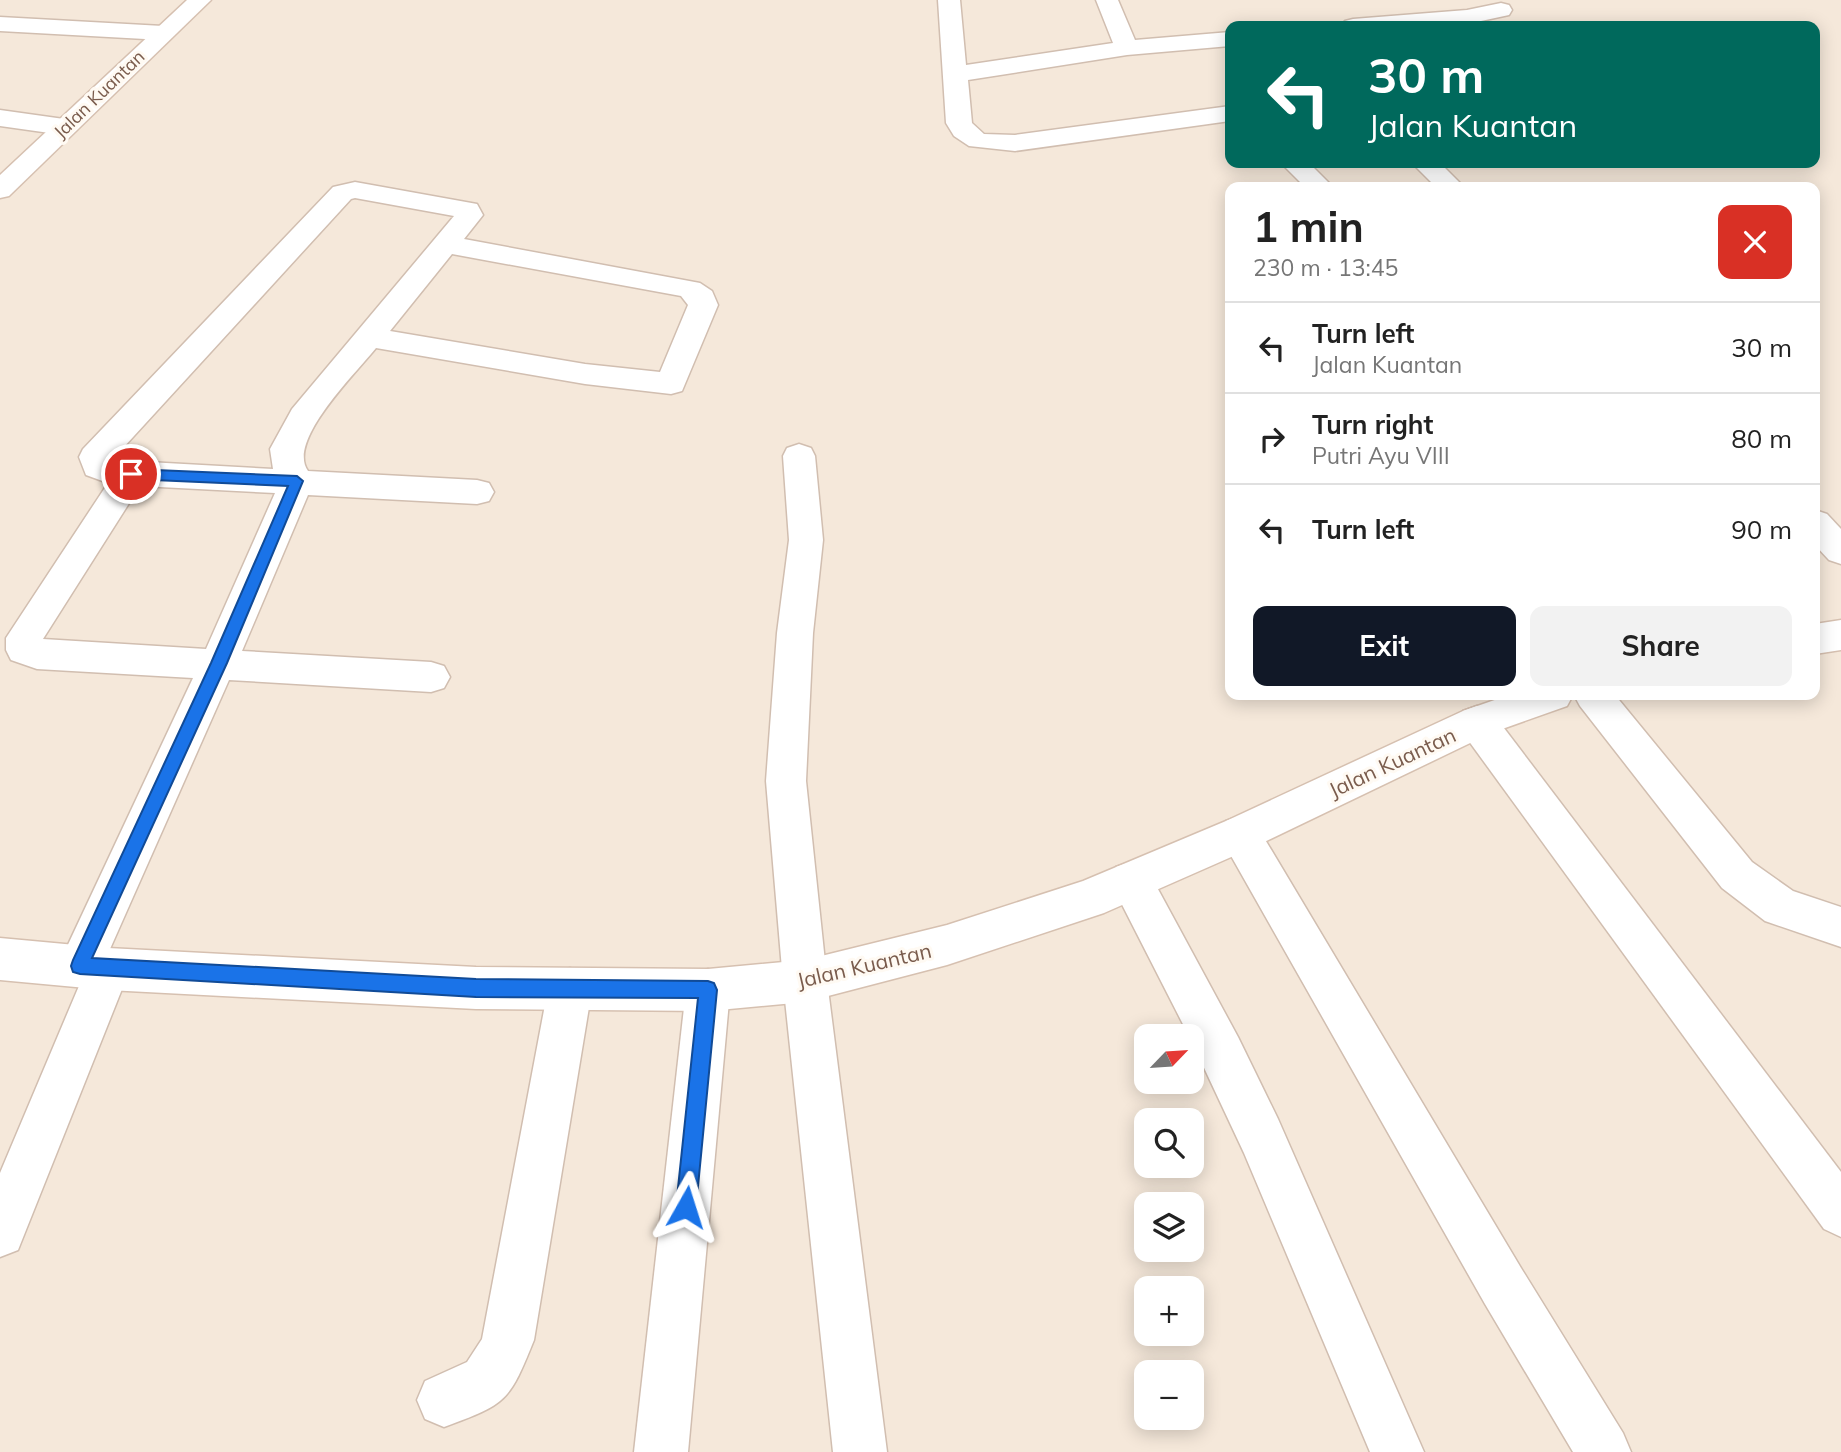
<!DOCTYPE html>
<html lang="en">
<head>
<meta charset="utf-8">
<style>
  body { margin:0; font-family:Mulish,sans-serif; background:#f2f2f2; color:#222; height:100vh; display:flex; flex-direction:column; font-size:26px; white-space:nowrap }
  * { box-sizing:border-box; margin:0 }
  p { font-size:23px; color:#767676 }
  .icon { flex:none; width:38px; height:38px; fill:none; stroke:currentColor; stroke-width:2; stroke-linecap:round; stroke-linejoin:round }
  .map { position:relative; flex:1; overflow:hidden }
  .drawer { position:absolute; left:1225px; top:182px; width:595px; height:518px; display:flex; flex-direction:column; background:#fff; border-radius:14px; box-shadow:0 4px 18px #0003 }
  .drawer>* { flex:none }
  .top-card { position:absolute; left:1225px; top:21px; width:595px; height:147px; border-radius:14px; box-shadow:0 4px 18px #0003; background:#00695c; color:#fff; overflow:hidden }
  .needle { width:46px; rotate:65deg }
  .tools { position:absolute; left:1134px; top:1024px; display:grid; gap:14px }
  .tools a { display:grid; place-items:center; width:70px; height:70px; border-radius:14px; background:#fff; box-shadow:0 4px 18px #0003; font-size:35px }
  .pin { position:absolute; display:grid; place-items:center; width:60px; height:60px; color:#fff; margin:-30px; border:4px solid #fff; border-radius:50%; box-shadow:0 2px 7px #0007 }
  .me { position:absolute; width:77px; margin:-38px; rotate:6deg; stroke-linejoin:round; filter:drop-shadow(0 0 5px #0008) }
  .turn { display:flex; align-items:center; gap:24px; height:147px; padding:0 28px; font-size:32px }
  .turn .icon { width:91px; height:91px; stroke-width:2.5 }
  .turn b { display:block; font-size:49px; line-height:60px }
  .round { display:grid; place-items:center; flex:none; width:74px; height:74px; border-radius:14px; background:#f2f2f2 }
  .overview { display:flex; align-items:center; justify-content:space-between; height:119px; padding:0 28px }
  h1 { font-size:42px; font-weight:700; line-height:52px }
  .cta { display:flex; gap:14px; margin-top:auto; padding:14px 28px }
  .cta a { flex:1; height:80px; border-radius:14px; background:#111827; color:#fff; font-size:28px; font-weight:700; line-height:80px; text-align:center }
  .cta a+a { background:#f2f2f2; color:#222 }
  ul { padding:0; list-style:none }
  li { display:flex; align-items:center; gap:21px; height:91px; padding:0 28px; border-top:2px solid #e0e0e0 }
  li div { flex:1 }
  li b { display:block; font-size:26px }
  li em { font-style:normal }
  .map>svg:first-child { display:block }
</style>
</head>
<body>
<div class="map">
<svg width="1841" height="1452" viewBox="0 0 1841 1452">
  <rect width="100%" height="100%" fill="#fdf6ec"/>
  <path fill="#f5e8da" fill-rule="evenodd" d="M0,0H1841V1452H0ZM1230,26H1815V163H1230ZM1230,187H1815V695H1230ZM1146,1036H1192V1082H1146ZM1146,1120H1192V1166H1146ZM1146,1204H1192V1250H1146ZM1146,1288H1192V1334H1146ZM1146,1372H1192V1418H1146Z"/>
  <g fill="none" stroke-linecap="round" stroke-linejoin="round">
    <defs>
      <g id="street">
        <path d="M938,0H960L966,65L1113,43L1096,0H1118L1135,40L1230,32V46L1127,55L968,80L972,123L984,134L1015,135L1230,106V121L1015,151L969,146L954,136L946,123Z"/>
        <path d="M1501,3L1509,5L1512,10L1509,15L1467,24L1437,26H1341L1345,21L1353,19L1467,10Z"/>
        <path d="M0,17L163,26L171,28L175,33L171,38L163,40L0,31Z"/>
        <path d="M0,110L64,119L73,122L77,127L73,132L64,135L0,126Z"/>
        <path d="M1281,163H1309L1333,187H1305Z"/>
        <path d="M1412,163H1440L1464,187H1436Z"/>
        <path d="M355,182L477,204L483,215L464,239L700,283L712,291L718,305L682,391L671,394L585,384L376,348C357,372 286,441 308,471L477,480L489,483L494,492L489,501L477,504L308,495L242,651L431,662L444,666L450,677L444,688L431,692L229,680L110,949L123,954L130,969L18,1250L0,1257V1173L79,986L65,981L58,966L193,678L37,669L11,660L6,650V638L108,483L86,475L79,457L83,449L333,187ZM355,198L454,216L292,409L270,449L273,469L112,460L351,199ZM452,254L681,296L688,305L660,372L585,364L390,331ZM140,486L275,493L206,649L43,639Z"/>
        <path d="M799,444L811,448L815,456L823,540L813,633L806,781L827,981L887,1452H833L783,981L766,781L777,633L789,540L783,456L787,448Z"/>
        <path d="M1815,510L1827,514L1841,529V564L1829,560L1815,545Z"/>
        <path d="M1574,695H1615L1752,862L1793,891L1841,907V947L1765,921L1722,888L1580,706Z"/>
        <path d="M1477,706L1491,711L1841,1172V1237L1824,1229L1463,733L1458,722L1463,711Z"/>
        <path d="M1240,816L1254,821L1521,1268L1623,1433L1631,1452H1573L1485,1304L1226,847L1220,834L1226,821Z"/>
        <path d="M1131,862L1146,867L1238,1037L1278,1119L1424,1452H1370L1244,1153L1192,1042V1036H1189L1110,881L1116,867Z"/>
        <path d="M570,968L586,974L592,989L534,1340C509,1402 507,1404 444,1427L425,1419L417,1400L425,1381L467,1362L482,1339L548,989L554,974Z"/>
        <path d="M708,969L724,975L730,990L688,1452H634L686,990L692,975Z"/>
      </g>
      <g id="secondary">
        <path d="M187,0H211L9,196L0,198V175Z"/>
        <path d="M1841,620V650L1815,654V624Z"/>
        <path d="M1509,695H1573L1567,706L1491,733L1254,847L1104,913L947,965L805,1002L708,1011L476,1009L108,990L0,980V938L108,948L476,967L708,969L805,960L947,925L1083,881L1226,821L1463,711Z"/>
      </g>
    </defs>
    <use href="#street" stroke="#d1beb0" stroke-width="3"/>
    <use href="#secondary" stroke="#d6c0b0" stroke-width="3"/>
    <use href="#street" fill="#fff" fill-rule="evenodd"/>
    <use href="#secondary" fill="#fff" fill-rule="evenodd"/>
  </g>
  <path fill="#1a73e8" stroke="#114b97" stroke-width="2" d="M131,469L297,476L303,481L227,663L92,958L476,979L708,981L714,983L717,990L696,1207L693,1214L686,1217L678,1214L676,1207L698,998L476,997L80,974L73,972L71,966L73,960L211,663L288,486L131,479L124,474Z"/>
  <g text-anchor="middle" dominant-baseline="central" stroke-width="6" stroke-linejoin="round" paint-order="stroke">
    <g font-size="18" fill="#7a5c4d" stroke="#fffaf3">
      <text transform="translate(99 94) rotate(-44)">Jalan Kuantan</text>
    </g>
    <g font-size="21" fill="#7a5c4d" stroke="#fffaf3">
      <text transform="translate(1392 762) rotate(-25)">Jalan Kuantan</text>
      <text transform="translate(864 965) rotate(-13)">Jalan Kuantan</text>
    </g>
  </g>
</svg>
<div class="tools">
<a><svg class="needle" viewBox="-14 -14 28 28"><path d="M0-13l5 13h-10z" fill="#e53935"/><path d="M0 13l5-13h-10z" fill="#767676"/></svg></a>
<a><svg class="icon" aria-label="search" viewBox="0 0 24 24"><circle cx="10" cy="10" r="6"/><path d="M15 15l6 6"/></svg></a>
<a><svg class="icon" aria-label="layers" viewBox="0 0 24 24"><path d="M12 4l9 5-9 5-9-5zM3 14l9 5 9-5"/></svg></a>
<a>+</a>
<a>−</a>
</div>
<div class="pin" style="left:131px;top:474px;background:#d93025"><svg class="icon" aria-label="arrive" viewBox="0 0 24 24"><path d="M6 21V4h12l-3 4 3 4H6"/></svg></div>
<svg class="me" style="left:686px;top:1207px" viewBox="-20 -20 40 40"><path d="M0-17L14 15 0 8-14 15z" fill="#1a73e8" stroke="#fff" stroke-width="4"/></svg>
<div class="top-card">
<div class="turn"><svg class="icon" aria-label="left" viewBox="0 0 24 24"><path d="M17 20v-9H6M10 6l-5 5 5 5"/></svg><div><b>30 m</b>Jalan Kuantan</div></div>
</div>
<section class="drawer">
<div class="overview"><div><h1>1 min</h1><p>230 m · 13:45</p></div><a class="round" style="background:#d93025;color:#fff"><svg class="icon" aria-label="close" viewBox="0 0 24 24"><path d="M6 6l12 12M18 6L6 18"/></svg></a></div>
<ul>
<li><svg class="icon" aria-label="left" viewBox="0 0 24 24"><path d="M17 20v-9H6M10 6l-5 5 5 5"/></svg><div><b>Turn left</b><p>Jalan Kuantan</p></div><em>30 m</em></li>
<li><svg class="icon" aria-label="right" viewBox="0 0 24 24"><path d="M7 20v-9h11M14 6l5 5-5 5"/></svg><div><b>Turn right</b><p>Putri Ayu VIII</p></div><em>80 m</em></li>
<li><svg class="icon" aria-label="left" viewBox="0 0 24 24"><path d="M17 20v-9H6M10 6l-5 5 5 5"/></svg><div><b>Turn left</b></div><em>90 m</em></li>
</ul>
<div class="cta"><a>Exit</a><a>Share</a></div>
</section>
</div>
</body>
</html>
